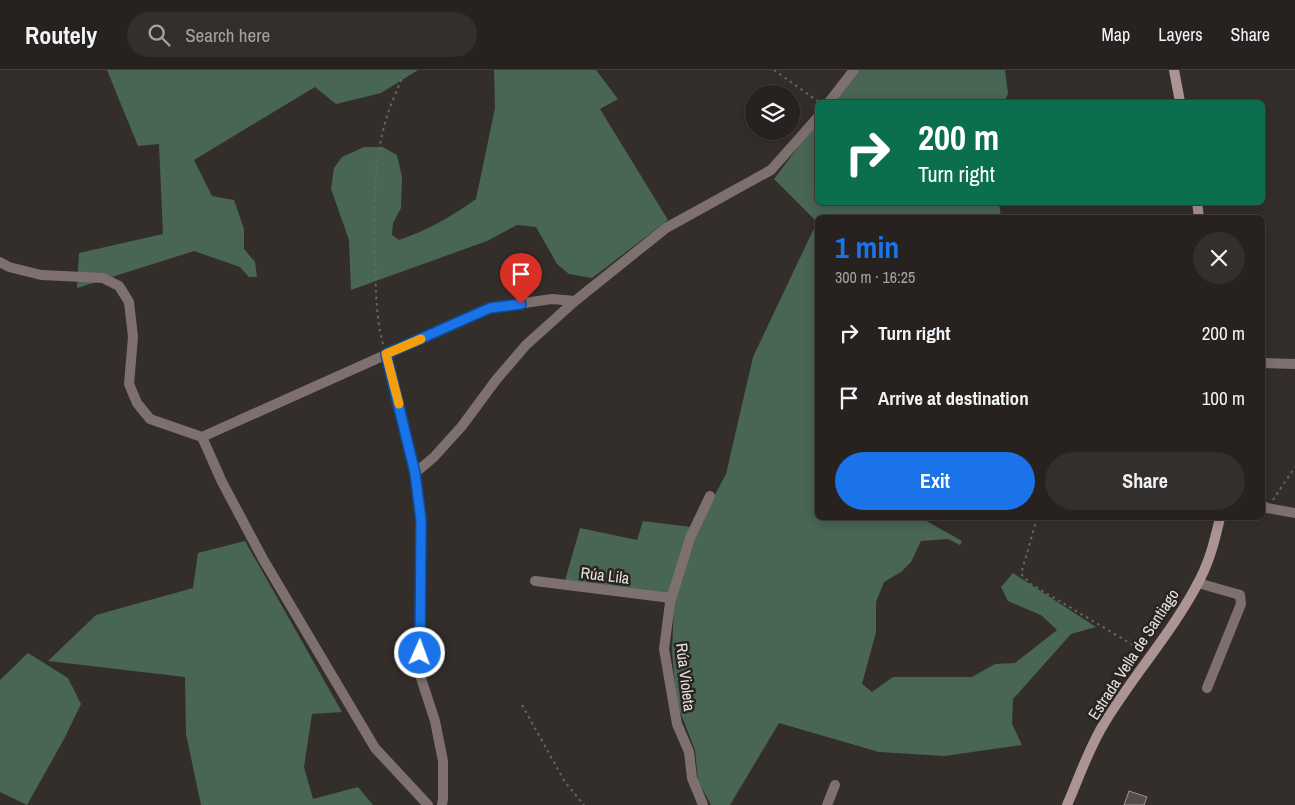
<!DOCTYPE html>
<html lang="en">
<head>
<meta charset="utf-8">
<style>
  body { margin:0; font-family:"Archivo Narrow",sans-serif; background:#332f2d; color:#f1f3f6; height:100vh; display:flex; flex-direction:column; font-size:19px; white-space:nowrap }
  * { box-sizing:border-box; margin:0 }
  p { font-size:16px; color:#a4a4a5 }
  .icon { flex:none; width:28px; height:28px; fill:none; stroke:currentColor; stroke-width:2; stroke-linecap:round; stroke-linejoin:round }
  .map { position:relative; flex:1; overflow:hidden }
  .side { position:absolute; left:815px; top:145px; width:450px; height:305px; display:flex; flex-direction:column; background:#272220; border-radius:8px; box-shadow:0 2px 12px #0003,0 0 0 1px #433f3e }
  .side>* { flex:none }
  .top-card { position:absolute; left:815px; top:30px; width:450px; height:105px; border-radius:8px; box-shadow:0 2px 12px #0003,0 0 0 1px #433f3e; background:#0b6e4f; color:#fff; overflow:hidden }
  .buttons { position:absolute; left:745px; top:15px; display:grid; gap:10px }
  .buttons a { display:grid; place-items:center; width:55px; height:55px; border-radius:50%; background:#272220; box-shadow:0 2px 12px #0003,0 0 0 1px #433f3e; font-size:25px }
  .pin { position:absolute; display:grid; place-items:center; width:42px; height:42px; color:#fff; margin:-51px -21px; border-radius:50% 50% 50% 0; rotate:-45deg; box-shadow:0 0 5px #0007 }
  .pin .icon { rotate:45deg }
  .me { position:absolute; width:55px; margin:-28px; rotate:2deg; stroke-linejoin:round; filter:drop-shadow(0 0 4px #0008) }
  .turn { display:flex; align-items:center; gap:18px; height:105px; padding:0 20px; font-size:22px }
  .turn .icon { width:65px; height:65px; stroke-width:2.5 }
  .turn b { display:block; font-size:35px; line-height:42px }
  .round { display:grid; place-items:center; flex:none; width:52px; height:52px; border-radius:26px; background:#332f2d }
  .headline { display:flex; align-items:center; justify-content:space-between; height:85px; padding:0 20px }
  h1 { font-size:30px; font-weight:700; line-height:38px; color:#1a73e8 }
  .button { display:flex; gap:10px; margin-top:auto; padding:10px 20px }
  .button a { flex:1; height:58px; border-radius:30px; background:#1a73e8; color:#fff; font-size:20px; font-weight:700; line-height:58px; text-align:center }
  .button a+a { background:#332f2d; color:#f1f3f6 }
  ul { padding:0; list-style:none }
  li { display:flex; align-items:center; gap:15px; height:65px; padding:0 20px }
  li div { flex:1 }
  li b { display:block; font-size:19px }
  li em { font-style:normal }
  header { display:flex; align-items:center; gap:30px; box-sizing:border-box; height:70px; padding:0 25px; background:#272220; border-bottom:1px solid #433f3e }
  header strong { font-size:24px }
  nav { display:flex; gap:28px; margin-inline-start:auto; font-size:18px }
  .search { width:350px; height:45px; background:#332f2d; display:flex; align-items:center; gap:12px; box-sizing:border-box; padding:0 18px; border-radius:28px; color:#a4a4a5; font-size:19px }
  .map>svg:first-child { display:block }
</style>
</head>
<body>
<header>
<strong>Routely</strong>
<div class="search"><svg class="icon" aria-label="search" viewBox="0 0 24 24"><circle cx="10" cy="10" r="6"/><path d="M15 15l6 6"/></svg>Search here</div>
<nav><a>Map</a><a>Layers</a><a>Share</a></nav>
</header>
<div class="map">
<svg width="1295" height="735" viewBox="0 0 1295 735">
  <rect width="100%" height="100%" fill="#342e2b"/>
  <g fill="#496554">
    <path d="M107,0H418L381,23L336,34L315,17L194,90L212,126L234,130L244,159V179L255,192L257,207H249L240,197L194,181L77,218L79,183L163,164L159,74L138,76Z"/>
    <path d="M494,0H596L618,29L600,39L668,150L592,208L569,204L557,194L536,157L517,155L487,171L351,220L349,170L331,119L334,98L342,87L364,77H383L397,85L402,107L401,138L393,153L392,165L399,170C426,161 453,146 476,129L495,38Z"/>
    <path d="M858,0H1005L1008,24L1004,32H833Z"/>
    <path d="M817,52L818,132L999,133L1001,147L818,148V448H921L962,471L960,475L948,469L921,471L911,492L901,502L884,512L876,532V562L862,614L872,622L893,607H972L995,594L1015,593L1057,560L1041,545L1008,531L1001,517L1013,503L1096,557L1071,564L1013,629L1012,654L1022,675L944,686L879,682L779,653L730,735H711L698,711L695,680L677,634L672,582L674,531L564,514L580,458L637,470L643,451L691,457L708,438L726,404L753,287L817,152L774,109Z"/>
    <path d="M245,471L342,642L312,644L304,697L313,729L358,717L373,735H201L186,664L185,607L48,591L96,545L193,518L198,483Z"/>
    <path d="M28,583L68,608L81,634L64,669L27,735L0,722V610Z"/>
  </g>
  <path fill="#534c49" stroke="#9b9490" d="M1129,721L1147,727L1144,735H1124Z"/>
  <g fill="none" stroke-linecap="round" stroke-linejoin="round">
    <g stroke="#6a6562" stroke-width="2" stroke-dasharray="2.5 4" stroke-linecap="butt">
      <path d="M774,0L819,32"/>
      <path d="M383,274C376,248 376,222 375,195C374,145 372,95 387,46C392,31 399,15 406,0"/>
      <path d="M1273,430L1295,397"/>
      <path d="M1037,448L1021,504L1031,514L1143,581"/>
      <path d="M522,635L565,712L584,735"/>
    </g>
    <g stroke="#7f7070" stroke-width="10">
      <path d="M829,32L854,0"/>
      <path d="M0,192L9,197L41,205L103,208L119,216L129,232L133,267L129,314L137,333L150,349L202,367L490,238L552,229L575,231"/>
      <path d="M386,284L415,403L421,450L419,602L435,651L443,691V729L442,735"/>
      <path d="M1262,293L1295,294"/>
      <path d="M202,367L222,412L263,489L375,678L428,735"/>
      <path d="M415,403L434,387L462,356L496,310L526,275L575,231L666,158L771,100L818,47"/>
      <path d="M1262,435L1267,438L1295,443"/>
      <path d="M535,511L671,528"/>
      <path d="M1198,513L1240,525L1241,534L1207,618"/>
      <path d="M703,735L692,708L689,682L677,654L664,579L670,533L690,468L710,426"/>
      <path d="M827,735L835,715"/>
    </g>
    <g stroke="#ac9494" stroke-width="10">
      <path d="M1174,0L1180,32"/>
      <path d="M1197,132L1199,148"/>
      <path d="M1067,735C1079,708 1089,677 1105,652C1134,604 1175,559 1200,509C1210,490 1215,469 1220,448"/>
    </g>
  </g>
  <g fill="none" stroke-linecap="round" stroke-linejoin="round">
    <defs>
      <path id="route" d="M420,583L421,450L415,403L386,284L490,238L521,234"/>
    </defs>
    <use href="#route" stroke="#114b97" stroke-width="12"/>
    <use href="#route" stroke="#1a73e8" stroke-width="9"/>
    <path stroke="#f59e0b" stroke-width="9" d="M399,334L386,284L421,269"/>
  </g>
  <g text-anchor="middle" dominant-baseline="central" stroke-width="5" stroke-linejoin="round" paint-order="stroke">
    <g font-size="16" fill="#e7e3e1" stroke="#2a2421">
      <text transform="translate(605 505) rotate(7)">Rúa Lila</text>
      <text transform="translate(1133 584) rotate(-57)">Estrada Vella de Santiago</text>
      <text transform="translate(686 607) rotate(83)">Rúa Violeta</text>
    </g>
  </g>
</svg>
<div class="buttons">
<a><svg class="icon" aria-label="layers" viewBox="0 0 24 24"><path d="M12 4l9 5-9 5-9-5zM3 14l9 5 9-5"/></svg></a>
</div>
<div class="pin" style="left:521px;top:234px;background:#d93025"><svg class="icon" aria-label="arrive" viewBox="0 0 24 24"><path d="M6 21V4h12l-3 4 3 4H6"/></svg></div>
<svg class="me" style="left:420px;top:583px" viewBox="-20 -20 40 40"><circle r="17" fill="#1a73e8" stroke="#fff" stroke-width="3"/><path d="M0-11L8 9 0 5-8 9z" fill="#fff"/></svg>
<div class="top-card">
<div class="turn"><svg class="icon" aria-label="right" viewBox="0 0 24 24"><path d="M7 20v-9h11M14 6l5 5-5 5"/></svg><div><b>200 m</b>Turn right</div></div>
</div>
<section class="side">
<div class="headline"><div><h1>1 min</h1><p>300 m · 16:25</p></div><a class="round"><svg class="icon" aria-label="close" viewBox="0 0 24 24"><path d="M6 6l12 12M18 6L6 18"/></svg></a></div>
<ul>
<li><svg class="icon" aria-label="right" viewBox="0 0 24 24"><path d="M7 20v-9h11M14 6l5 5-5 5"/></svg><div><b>Turn right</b></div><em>200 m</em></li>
<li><svg class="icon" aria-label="arrive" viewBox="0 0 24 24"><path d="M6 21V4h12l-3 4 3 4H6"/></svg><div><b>Arrive at destination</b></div><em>100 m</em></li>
</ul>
<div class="button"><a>Exit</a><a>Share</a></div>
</section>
</div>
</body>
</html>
